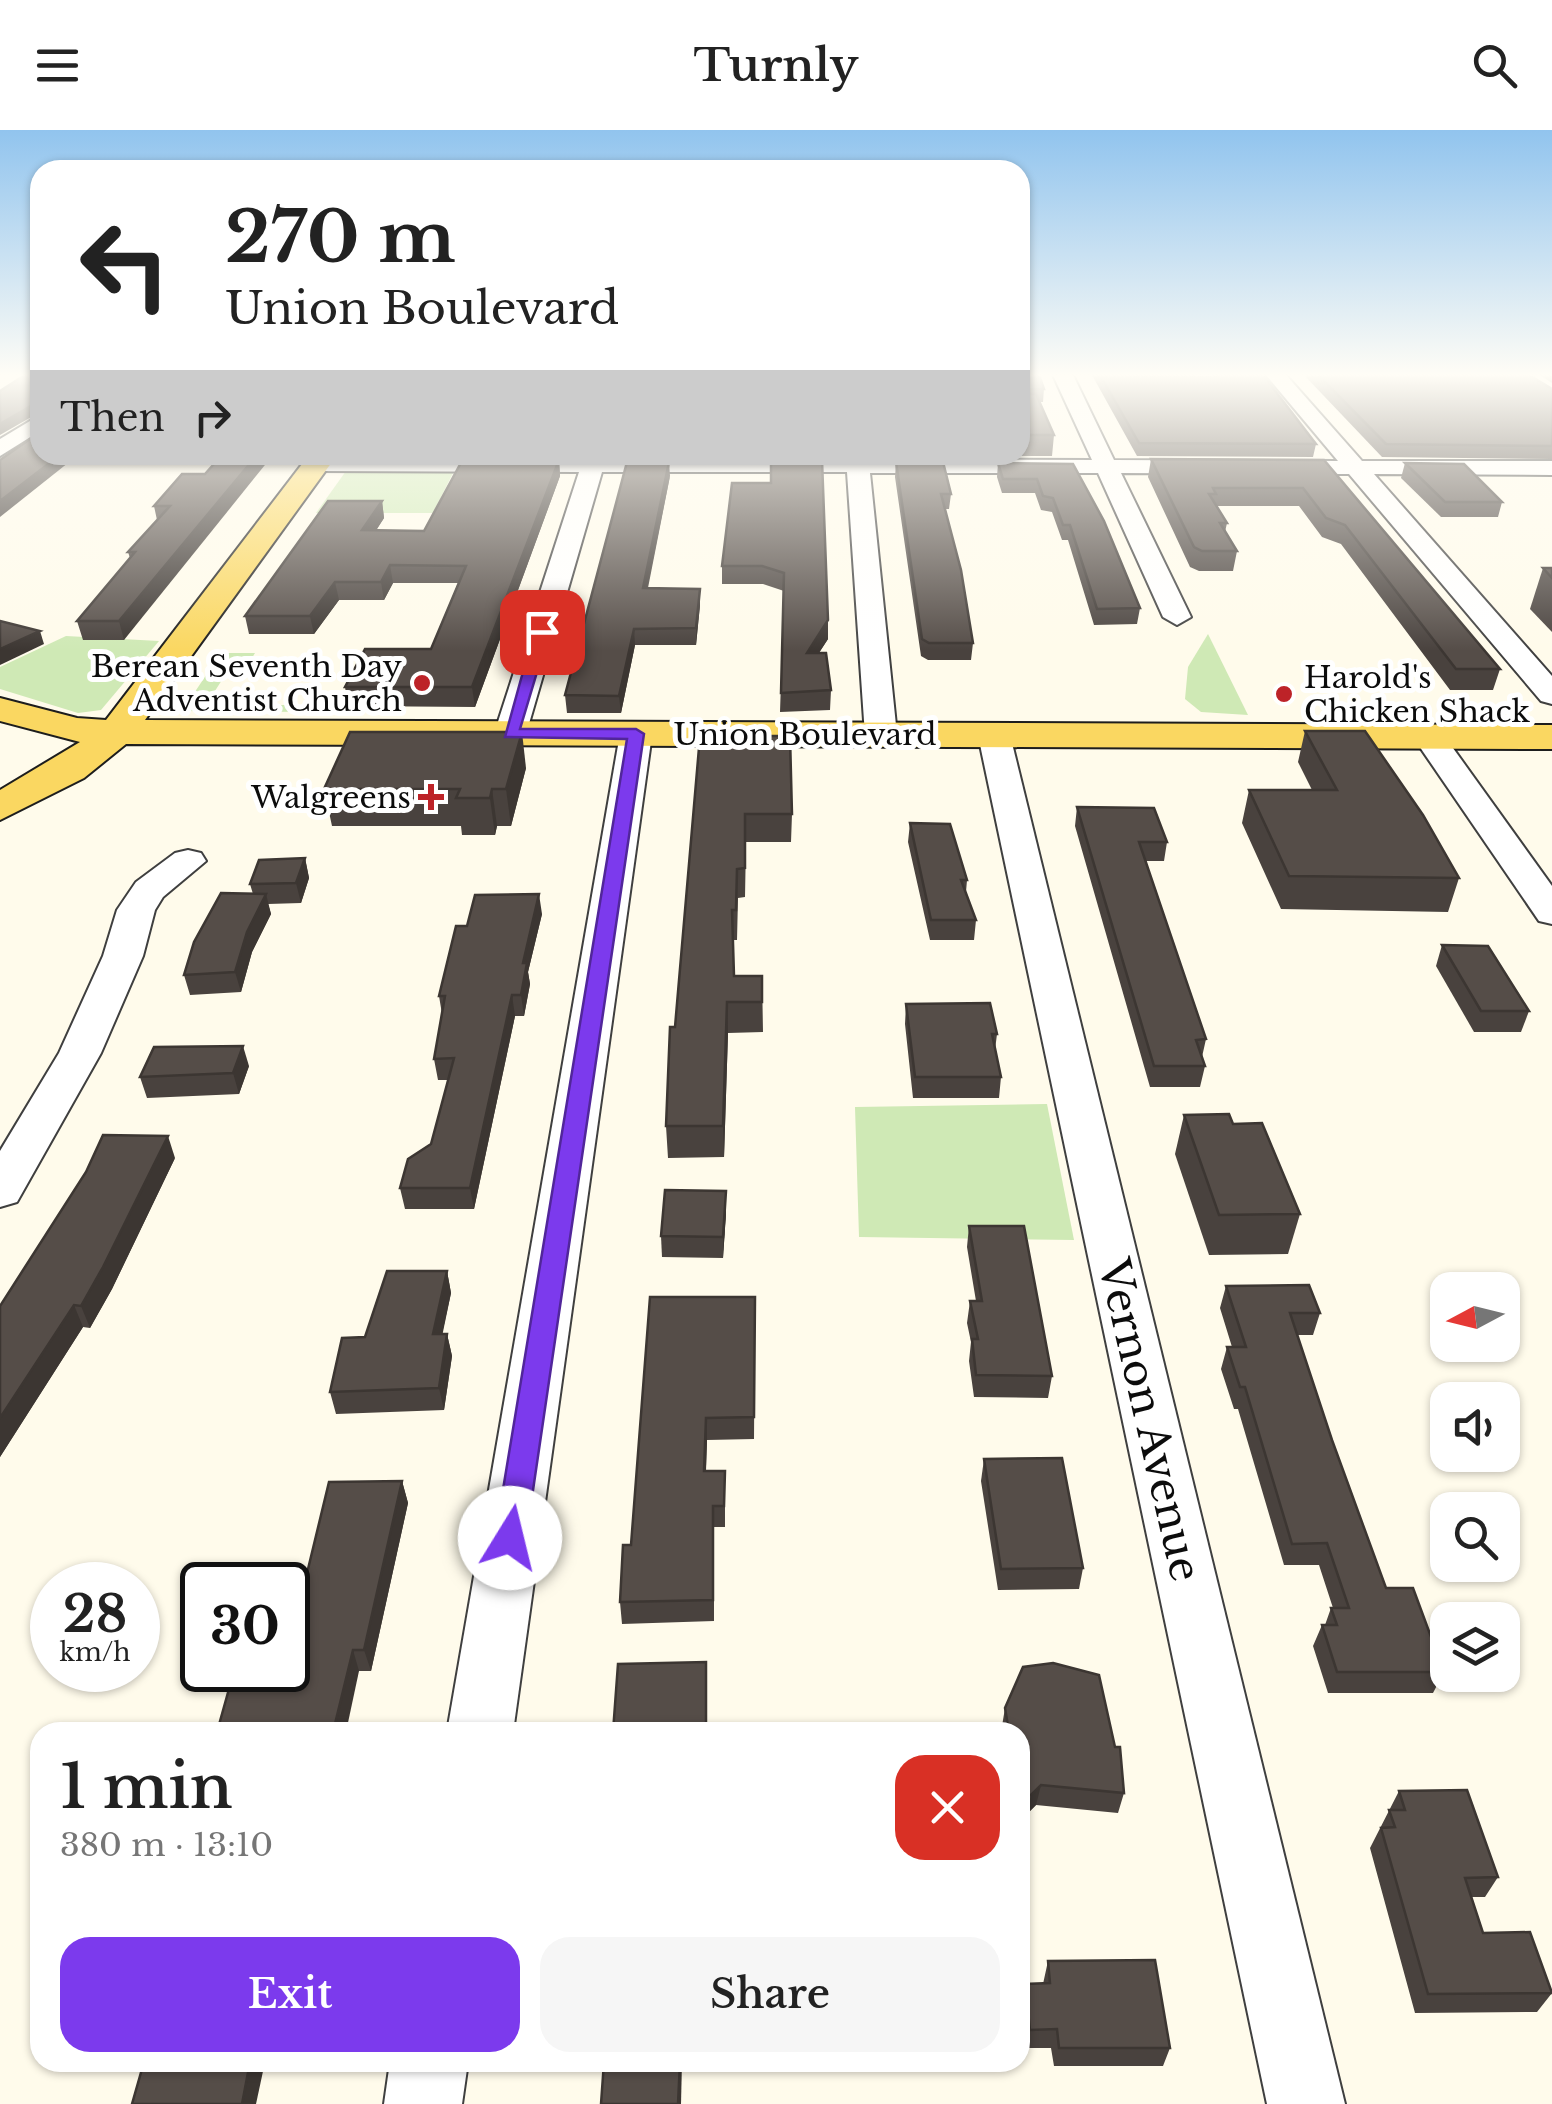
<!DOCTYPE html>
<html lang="en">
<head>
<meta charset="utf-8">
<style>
  body { margin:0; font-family:"Libre Baskerville",serif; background:#f6f6f6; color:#222; height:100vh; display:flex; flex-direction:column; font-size:38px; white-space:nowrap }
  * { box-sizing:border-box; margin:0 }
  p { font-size:32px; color:#767676 }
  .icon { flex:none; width:55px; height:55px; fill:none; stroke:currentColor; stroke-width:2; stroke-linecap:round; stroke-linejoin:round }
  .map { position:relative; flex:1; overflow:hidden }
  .panel { position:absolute; left:30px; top:1592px; width:1000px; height:350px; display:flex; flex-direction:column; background:#fff; border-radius:30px; box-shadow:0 2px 8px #0004 }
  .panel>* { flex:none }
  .hud { position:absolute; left:30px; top:30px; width:1000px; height:305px; border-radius:30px; box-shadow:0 2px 8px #0004; background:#fff; color:#222; overflow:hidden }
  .needle { width:65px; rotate:263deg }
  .tools { position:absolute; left:1430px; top:1142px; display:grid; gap:20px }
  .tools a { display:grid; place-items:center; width:90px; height:90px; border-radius:20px; background:#fff; box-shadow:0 2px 8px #0004; font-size:50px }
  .speed { position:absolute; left:30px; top:1432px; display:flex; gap:20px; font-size:50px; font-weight:700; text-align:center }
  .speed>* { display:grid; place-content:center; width:130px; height:130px; border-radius:50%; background:#fff; box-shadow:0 2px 8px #0004; line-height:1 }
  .speed small { font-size:25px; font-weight:400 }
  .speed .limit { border:5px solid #111; border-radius:15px; background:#fff; color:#111 }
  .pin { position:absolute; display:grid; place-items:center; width:85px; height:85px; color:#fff; margin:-42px; border-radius:20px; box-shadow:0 5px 15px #0006 }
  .me { position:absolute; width:110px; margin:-55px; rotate:9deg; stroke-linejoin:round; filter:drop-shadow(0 0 8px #0008) }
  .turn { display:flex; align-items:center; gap:35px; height:210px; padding:0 30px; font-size:45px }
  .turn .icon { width:130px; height:130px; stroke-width:2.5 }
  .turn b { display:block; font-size:70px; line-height:85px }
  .then { display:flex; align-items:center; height:95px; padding:0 30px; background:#0003; gap:20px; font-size:38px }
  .round { display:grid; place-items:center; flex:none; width:105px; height:105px; border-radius:30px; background:#f6f6f6 }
  .head { display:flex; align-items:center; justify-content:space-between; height:170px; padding:0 30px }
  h1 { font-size:60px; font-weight:600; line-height:75px }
  .button { display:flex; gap:20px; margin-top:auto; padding:20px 30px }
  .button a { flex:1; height:115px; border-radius:30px; background:#7c3aed; color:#fff; font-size:40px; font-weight:600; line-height:115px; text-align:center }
  .button a+a { background:#f6f6f6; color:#222 }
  header { display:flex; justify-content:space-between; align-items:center; height:130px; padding:0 30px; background:#fff; font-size:45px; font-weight:600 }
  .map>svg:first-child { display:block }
</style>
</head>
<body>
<header><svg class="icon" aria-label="menu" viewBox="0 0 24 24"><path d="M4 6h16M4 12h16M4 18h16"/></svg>Turnly<svg class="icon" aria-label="search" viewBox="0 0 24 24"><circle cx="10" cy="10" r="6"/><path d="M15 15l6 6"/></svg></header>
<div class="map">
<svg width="1552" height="1974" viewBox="0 0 1552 1974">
  <rect width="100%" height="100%" fill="#fffbeb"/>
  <g fill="#cfe9b5">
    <path d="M346,341H454L433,383H316Z"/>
    <path d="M1208,504L1248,585L1201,582L1185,569L1188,537Z"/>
    <path d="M66,506L159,511L101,580L78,583L0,559V537Z"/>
    <path d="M221,523H255L252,528H236L206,575H307L304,582L182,581Z"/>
    <path d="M1047,974L1074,1110L859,1107L855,977Z"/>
  </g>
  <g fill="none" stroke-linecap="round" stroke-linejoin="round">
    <defs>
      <g id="minor">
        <path d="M1053,245H1073L1114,330L1338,331L1266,245H1286L1362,331H1552V345L1374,344L1552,546V574L1541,571L1349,344L1121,343L1191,487L1177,495L1163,487L1098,343H870L897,605L881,615L865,605L847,342H602L526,604L510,614L494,604L579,342L317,341L306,334L317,327L846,329V325H868L869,329L1092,330Z"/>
        <path d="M40,285V301L0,326V309Z"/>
        <path d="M636,594L652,604L513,1602H447L620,604Z"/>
        <path d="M994,595L1010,605L1345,1974H1267L978,605Z"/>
        <path d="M1429,597L1440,600L1552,756V794L1539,791L1413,607Z"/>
        <path d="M188,720L201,723L206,731L163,767L155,780L143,826L101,923L17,1072L0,1077V1021L59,923L103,826L117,780L136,752L175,723Z"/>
        <path d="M390,1932H468L462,1974H384Z"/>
      </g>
      <path id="major" d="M309,325H337L145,590L1552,595V619L126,614L84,648L0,690V660L80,612L0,591V568L77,588L106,590Z"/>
    </defs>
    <use href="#minor" stroke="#3f3f3f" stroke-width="4"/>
    <use href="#major" stroke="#1d1d1d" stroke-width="4"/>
    <use href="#minor" fill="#fff" fill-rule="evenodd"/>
    <use href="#major" fill="#fad761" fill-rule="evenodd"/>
  </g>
  <g fill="#49423e">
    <path d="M1020,245L1044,259L1043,272H1040L1054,305L1052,326H991L1020,325Z"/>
    <path d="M1092,245L1211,247V245H1263L1316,314L1313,327L1137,326Z"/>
    <path d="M1304,245H1529L1552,259V329L1382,327Z"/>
    <path d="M1540,245H1552V253Z"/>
    <path d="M1151,329L1324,330L1500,539L1493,560H1450L1341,414L1322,407L1299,376H1217L1227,393L1225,402L1237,421L1233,441H1199L1190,437L1148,347Z"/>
    <path d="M559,330L560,346L475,577L348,576L345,557L431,519L458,453H393L384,470H339L314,504H249L245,486L382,371L384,388L376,400L424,401Z"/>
    <path d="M896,332L951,364L949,379H945L973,513L971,530H928L921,526L895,347Z"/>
    <path d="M998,333L1073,334L1140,478L1137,494L1094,495L1068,410H1062L1052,382L1041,380L1035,363H1002L997,347Z"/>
    <path d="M1405,333L1502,372L1498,387H1441L1401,348Z"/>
    <path d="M182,344L124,510H83L77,491L130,428L128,422L157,390L154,376Z"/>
    <path d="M670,346L648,458L700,459V475L696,515H635L621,583H567L565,565Z"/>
    <path d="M732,353L828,509L819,523L831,560L830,580L780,582L784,461L763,454H722V436Z"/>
    <path d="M1543,438H1552V502L1530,479Z"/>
    <path d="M1305,601L1459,748L1448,782L1281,779L1242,693L1249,660H1312L1298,632Z"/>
    <path d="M700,606L792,684L791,712H746L745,767L738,768L737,810H733L734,846H762L763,902L728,903L724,1027L668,1028L666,996Z"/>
    <path d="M526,638L511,696H497L495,705H462L461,696H332L324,659Z"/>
    <path d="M1077,677L1167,712L1164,731H1146L1206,909L1202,927L1205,936L1200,957H1150L1075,696Z"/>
    <path d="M910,693L967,750L966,762L976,790L974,810H930L908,712Z"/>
    <path d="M305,728L309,748L301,773L268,774L271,784L252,822L241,862L190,865L184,845L253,764L250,754Z"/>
    <path d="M542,784L528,842L530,854L524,886H515L474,1079H405L400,1058L431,1014L448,950H438L434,929L442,884L439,866L467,796Z"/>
    <path d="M1442,815L1529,881L1521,902H1474L1436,836Z"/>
    <path d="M906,874L997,904L995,920L1001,947L999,968H913L905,894Z"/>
    <path d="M249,936L239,964L147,968L140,947Z"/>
    <path d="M1184,985L1300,1084L1288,1124L1209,1125L1175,1024Z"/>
    <path d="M175,1028L112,1159L90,1198L83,1197L0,1327V1176Z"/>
    <path d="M726,1061V1083L723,1128L662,1127L661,1106Z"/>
    <path d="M969,1096L1052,1246L1048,1268L974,1267L969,1231L971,1212L967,1193L970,1171H976L967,1117Z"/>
    <path d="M447,1141L451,1163L442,1204H447L452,1226L444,1280L336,1284L330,1262L365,1207Z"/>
    <path d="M1226,1156L1320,1183L1313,1205H1297L1332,1310L1386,1458L1444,1542L1433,1563H1328L1313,1516L1322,1495H1325L1331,1478H1333L1319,1435H1284L1238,1279H1234L1221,1239L1227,1217H1232L1220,1178Z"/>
    <path d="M755,1167L754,1309L707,1310L706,1341L725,1363V1397H714V1491L622,1494L620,1472L631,1415Z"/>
    <path d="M984,1329L1083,1438L1079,1459L998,1460L981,1351Z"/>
    <path d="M402,1351L408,1373L371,1541H359L243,1559L273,1547L302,1464Z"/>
    <path d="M1005,1578L1124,1663L1118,1683L1036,1675L1026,1685H1020V1602H1001Z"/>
    <path d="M1399,1661L1498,1747L1485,1767H1472L1483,1803L1552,1863L1537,1882L1415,1883L1370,1718Z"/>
    <path d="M1048,1831L1170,1918L1163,1936H1054L1051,1918H1025L1020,1872L1025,1854H1043Z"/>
    <path d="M584,1932H724L585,1938Z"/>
  </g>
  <g fill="#3c3632">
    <path d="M38,272L40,282L0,305V294Z"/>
    <path d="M60,325H78L0,387V371Z"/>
    <path d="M257,325H273L124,510L119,491Z"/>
    <path d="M559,330L560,346L475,577L472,557Z"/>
    <path d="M669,332L670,346L644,474L643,458Z"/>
    <path d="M382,371L384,388L365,418L362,400Z"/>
    <path d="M390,435L393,453L384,470L381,452Z"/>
    <path d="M335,452L339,470L314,504L310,486Z"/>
    <path d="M700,459V475L696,515V498Z"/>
    <path d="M828,490V509L806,542L807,523Z"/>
    <path d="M634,499L635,515L621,583L619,566Z"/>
    <path d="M40,501L44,514L0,535V519Z"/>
    <path d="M522,602L526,638L511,696L506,659Z"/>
    <path d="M492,659L497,696L495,705L490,668Z"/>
    <path d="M305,728L309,748L301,773L296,753Z"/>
    <path d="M266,764L271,784L252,822L241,862L235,842L247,802Z"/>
    <path d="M539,764L542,784L528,842L530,854L524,886L521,865L523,833Z"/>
    <path d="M512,865L515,886L474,1079L470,1058Z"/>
    <path d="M727,872L728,903L724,1027L723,996Z"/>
    <path d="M243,916L249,936L239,964L233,943Z"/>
    <path d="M168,1006L175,1028L112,1159L90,1198L81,1176Z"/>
    <path d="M726,1061V1083L723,1128V1107Z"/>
    <path d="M447,1141L451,1163L438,1226L433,1204Z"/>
    <path d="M74,1175L83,1197L0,1327V1288Z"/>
    <path d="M447,1204L452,1226L444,1280L439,1258Z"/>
    <path d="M706,1288L707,1310L705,1363L704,1341Z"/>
    <path d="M402,1351L408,1373L371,1541L364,1520Z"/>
    <path d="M353,1520L359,1541L346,1602H333Z"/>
    <path d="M1041,1655L1036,1675L1026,1685L1031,1665Z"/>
    <path d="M250,1932H265L256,1974H242Z"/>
    <path d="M680,1932H682L681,1974H678Z"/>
  </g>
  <g fill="#554d48" stroke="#3c3632" stroke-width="2.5">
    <path d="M25,245H40V285L38,272L0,294V261Z"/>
    <path d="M1020,245H1039L1044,259H1020Z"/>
    <path d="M1100,245L1217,247L1216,245H1263L1316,314L1139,313Z"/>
    <path d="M1318,245H1529L1552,259V316L1386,314Z"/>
    <path d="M1020,264H1036L1054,305H1020Z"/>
    <path d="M40,302V325H60L0,371V330Z"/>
    <path d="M222,325H257L119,491H77L135,422H128L170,376H154L182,344H205Z"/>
    <path d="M463,329L559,330L472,557H345L365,519H431L466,436L390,435L381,452H335L310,486H245L328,371H382L362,400L424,401Z"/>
    <path d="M1151,329L1324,330L1500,539H1456L1345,395L1326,388L1303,358H1213L1216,364H1209L1227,393H1220L1237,421H1202L1194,417Z"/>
    <path d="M771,330H822L828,490L807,523H826L831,560L781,563L784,443L762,436H722L732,353H771Z"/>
    <path d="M627,332H669L643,458L700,459L696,498L634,499L619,566L565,565Z"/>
    <path d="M896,332H943L951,364H941L961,440L973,513H929L922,509Z"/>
    <path d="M998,333L1073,334L1104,391L1140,478L1097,479L1070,395H1063L1053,368L1043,366L1037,349H1003Z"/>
    <path d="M1405,333L1464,334L1502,372H1445Z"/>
    <path d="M1543,438H1552V448Z"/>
    <path d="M0,491L40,501L0,519Z"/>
    <path d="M1305,601H1365L1423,685L1459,748L1289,746L1249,660H1337Z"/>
    <path d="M350,602H522L506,659H492L490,668H456L460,659H324Z"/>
    <path d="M700,606H790L792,684H745V738L737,739L736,780H732L734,846H762V872H727L723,996H666L670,897H675Z"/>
    <path d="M1077,677L1154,678L1167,712H1139L1206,909L1196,910L1205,936H1154Z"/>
    <path d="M910,693L950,694L967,750H961L976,790H931Z"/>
    <path d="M305,728L296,753L250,754L259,730Z"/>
    <path d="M221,763L266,764L247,802L235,842L184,845L194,812Z"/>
    <path d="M539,764L523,833H527L521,865H512L470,1058H400L408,1029L431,1014L454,928L434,929L445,866H439L456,796H467L475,765Z"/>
    <path d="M1442,815L1488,816L1529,881H1481Z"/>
    <path d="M990,873L997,904H992L1001,947H915L906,874Z"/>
    <path d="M243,916L233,943L140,947L154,917Z"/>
    <path d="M1229,984L1233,994L1262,993L1300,1084L1219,1085L1184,985Z"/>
    <path d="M103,1005L168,1006L103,1137L81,1176L74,1175L0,1288V1176L86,1042Z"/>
    <path d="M665,1060L726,1061L723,1107L661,1106Z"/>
    <path d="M969,1096H1024L1052,1246L976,1245L972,1209H978L970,1171H982Z"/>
    <path d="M387,1141H447L433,1204H447L439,1258L330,1262L342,1208L365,1207Z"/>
    <path d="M1309,1155L1320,1183H1290L1332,1310L1386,1458H1413L1444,1542H1337L1322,1495H1337L1331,1478H1349L1327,1413L1292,1414L1245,1257H1240L1227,1217H1246L1226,1156Z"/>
    <path d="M650,1167H755L754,1287L706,1288L704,1341H725L724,1376H713V1470L620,1472L623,1415H631Z"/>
    <path d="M1062,1328L1083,1438L1001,1439L984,1329Z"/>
    <path d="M402,1351L364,1520H353L333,1602H217L229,1559H243L254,1549L273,1547L274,1540H288V1485L293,1464H302L329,1352Z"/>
    <path d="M706,1532V1602H613L618,1534Z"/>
    <path d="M1053,1533L1099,1545L1115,1617H1120L1124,1663L1041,1655L1031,1665H1020V1602H1009L1005,1578L1023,1537Z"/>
    <path d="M1467,1660L1498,1747L1465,1748L1483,1803L1530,1802L1552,1863L1428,1864L1381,1698L1395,1697L1389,1680H1405L1399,1661Z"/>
    <path d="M1155,1830L1170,1918H1059L1057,1899L1030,1900L1025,1854L1050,1853L1048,1831Z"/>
    <path d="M144,1932H250L242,1974H132Z"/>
    <path d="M604,1932H680L678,1974H601Z"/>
  </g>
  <linearGradient id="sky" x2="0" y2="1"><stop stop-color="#91c4ee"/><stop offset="0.47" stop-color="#fffdf6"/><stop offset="1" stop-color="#fffdf6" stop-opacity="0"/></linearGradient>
  <rect width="1552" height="521" fill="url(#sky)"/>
  <path fill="#7c3aed" stroke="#51269a" stroke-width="2.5" d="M542,498L549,502L520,599H636L644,604L526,1408L521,1418L510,1421L500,1418L495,1408L627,609L505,607L534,502Z"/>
  <g fill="#bd2328" stroke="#fff" stroke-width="4">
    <circle cx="422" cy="553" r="10"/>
    <circle cx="1284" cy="564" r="10"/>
    <path d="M426 652h10v10h10v10h-10v10h-10v-10h-10v-10h10z"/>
  </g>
  <g text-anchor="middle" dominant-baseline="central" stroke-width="10" stroke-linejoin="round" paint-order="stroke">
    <g font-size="30" fill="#0c0c0c" stroke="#fff" text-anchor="end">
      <text x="402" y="536">Berean Seventh Day<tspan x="402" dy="34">Adventist Church</tspan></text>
      <text x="1304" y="547" text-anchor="start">Harold's<tspan x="1304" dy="34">Chicken Shack</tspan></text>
      <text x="411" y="667">Walgreens</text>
    </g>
    <g font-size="30" fill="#0c0c0c" stroke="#fff">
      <text x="805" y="604">Union Boulevard</text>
    </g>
    <g font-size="42" fill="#0c0c0c" stroke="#fff">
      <text transform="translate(1150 1290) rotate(77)">Vernon Avenue</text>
    </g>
  </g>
</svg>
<div class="tools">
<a><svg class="needle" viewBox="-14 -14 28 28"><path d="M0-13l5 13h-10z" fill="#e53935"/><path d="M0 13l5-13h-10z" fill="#767676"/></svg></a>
<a><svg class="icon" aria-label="sound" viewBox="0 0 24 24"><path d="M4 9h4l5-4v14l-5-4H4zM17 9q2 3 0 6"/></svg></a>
<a><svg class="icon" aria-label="search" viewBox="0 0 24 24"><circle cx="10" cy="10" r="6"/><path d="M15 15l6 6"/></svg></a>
<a><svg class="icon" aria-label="layers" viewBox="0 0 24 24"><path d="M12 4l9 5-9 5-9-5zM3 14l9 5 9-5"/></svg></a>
</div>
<div class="speed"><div>28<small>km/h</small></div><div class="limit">30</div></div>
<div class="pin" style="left:542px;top:502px;background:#d93025"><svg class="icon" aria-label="arrive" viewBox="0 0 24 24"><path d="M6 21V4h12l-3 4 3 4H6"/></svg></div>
<svg class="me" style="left:510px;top:1408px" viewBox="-20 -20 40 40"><circle r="19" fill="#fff"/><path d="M0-13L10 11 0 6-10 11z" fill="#7c3aed"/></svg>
<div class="hud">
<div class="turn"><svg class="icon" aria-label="left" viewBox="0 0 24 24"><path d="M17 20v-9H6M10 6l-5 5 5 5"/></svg><div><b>270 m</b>Union Boulevard</div></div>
<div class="then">Then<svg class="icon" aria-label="right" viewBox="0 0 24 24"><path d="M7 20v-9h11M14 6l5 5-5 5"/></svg></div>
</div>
<section class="panel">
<div class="head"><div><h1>1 min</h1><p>380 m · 13:10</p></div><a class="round" style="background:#d93025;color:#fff"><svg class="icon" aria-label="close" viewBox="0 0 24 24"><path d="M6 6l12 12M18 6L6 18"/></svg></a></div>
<div class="button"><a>Exit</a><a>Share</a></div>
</section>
</div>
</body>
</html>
